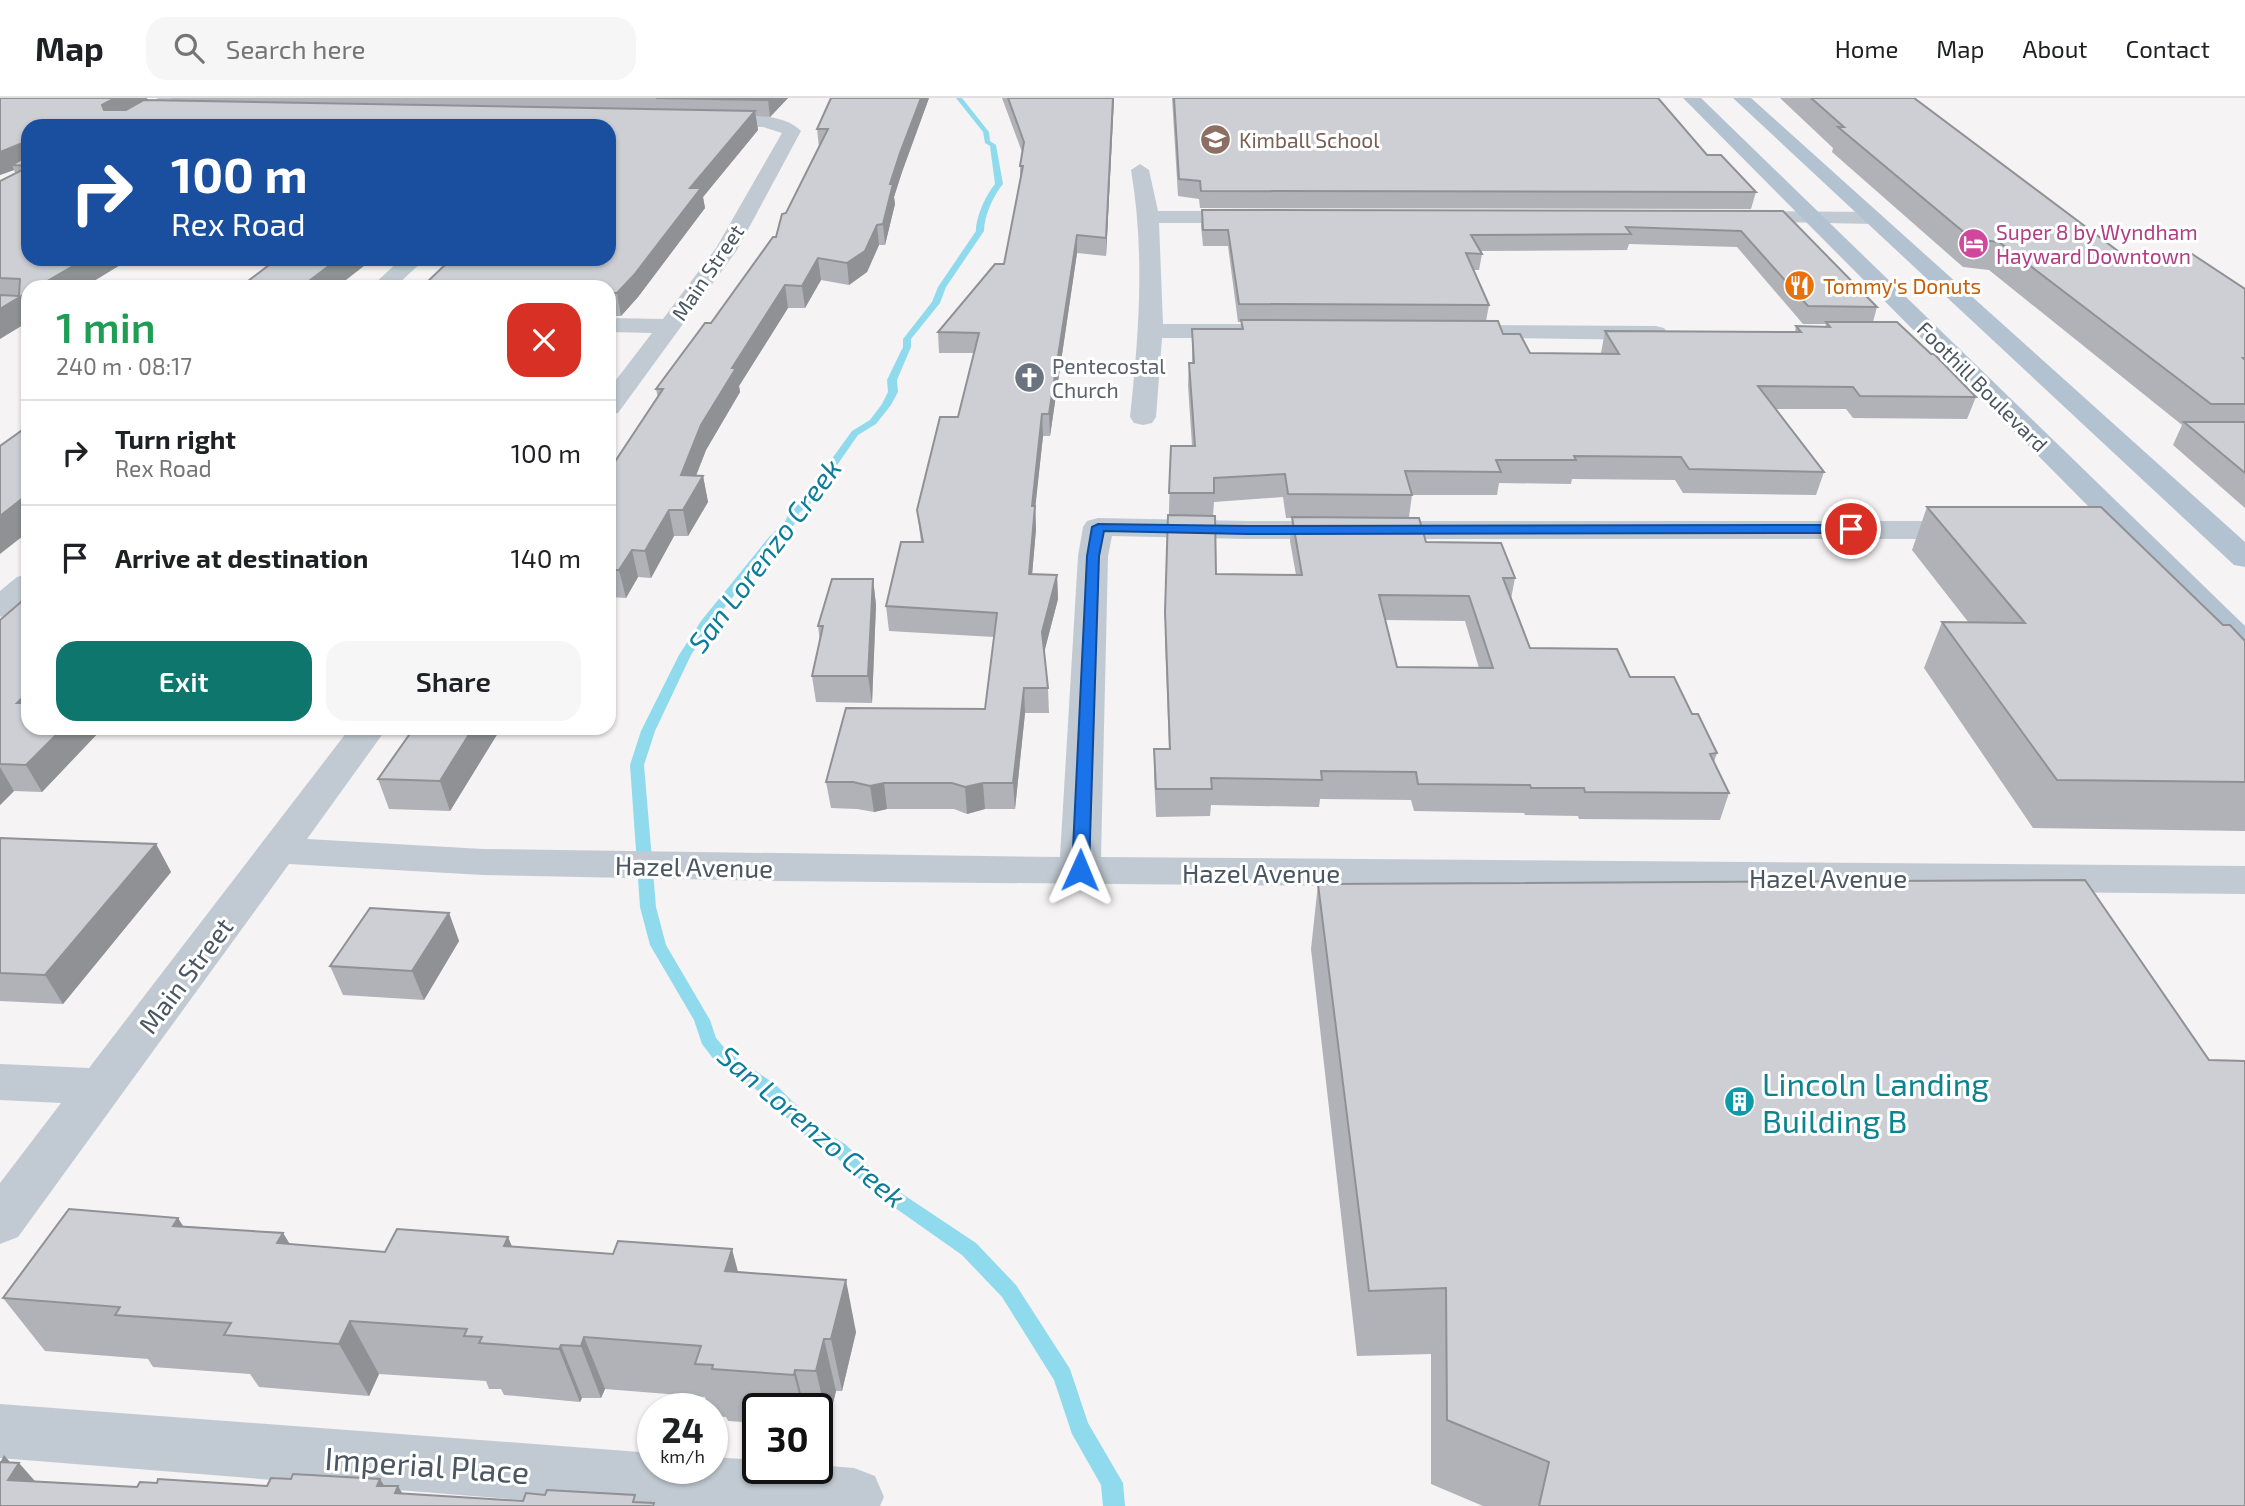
<!DOCTYPE html>
<html lang="en">
<head>
<meta charset="utf-8">
<style>
  body { margin:0; font-family:"Exo 2",sans-serif; background:#f6f6f6; color:#202124; height:100vh; display:flex; flex-direction:column; font-size:26px; white-space:nowrap }
  * { box-sizing:border-box; margin:0 }
  p { font-size:23px; color:#757577 }
  .icon { flex:none; width:38px; height:38px; fill:none; stroke:currentColor; stroke-width:2; stroke-linecap:round; stroke-linejoin:round }
  .map { position:relative; flex:1; overflow:hidden }
  .panel { position:absolute; left:21px; top:182px; width:595px; height:455px; display:flex; flex-direction:column; background:#fff; border-radius:21px; box-shadow:0 2px 5px #0004 }
  .panel>* { flex:none }
  .top-card { position:absolute; left:21px; top:21px; width:595px; height:147px; border-radius:21px; box-shadow:0 2px 5px #0004; background:#1a4fa0; color:#fff; overflow:hidden }
  .speed { position:absolute; left:637px; top:1295px; display:flex; gap:14px; font-size:35px; font-weight:700; text-align:center }
  .speed>* { display:grid; place-content:center; width:91px; height:91px; border-radius:50%; background:#fff; box-shadow:0 2px 5px #0004; line-height:1 }
  .speed small { font-size:18px; font-weight:400 }
  .speed .limit { border:4px solid #111; border-radius:10px; background:#fff; color:#111 }
  .pin { position:absolute; display:grid; place-items:center; width:60px; height:60px; color:#fff; margin:-30px; border:4px solid #fff; border-radius:50%; box-shadow:0 2px 7px #0007 }
  .me { position:absolute; width:77px; margin:-38px; rotate:1deg; stroke-linejoin:round; filter:drop-shadow(0 0 5px #0008) }
  .turn { display:flex; align-items:center; gap:24px; height:147px; padding:0 35px; font-size:32px }
  .turn .icon { width:91px; height:91px; stroke-width:2.5 }
  .turn b { display:block; font-size:49px; line-height:60px }
  .round { display:grid; place-items:center; flex:none; width:74px; height:74px; border-radius:21px; background:#f6f6f6 }
  .head { display:flex; align-items:center; justify-content:space-between; height:119px; padding:0 35px }
  h1 { font-size:42px; font-weight:600; line-height:52px; color:#1e9e55 }
  .cta { display:flex; gap:14px; margin-top:auto; padding:14px 35px }
  .cta a { flex:1; height:80px; border-radius:21px; background:#0f766e; color:#fff; font-size:28px; font-weight:600; line-height:80px; text-align:center }
  .cta a+a { background:#f6f6f6; color:#202124 }
  ul { padding:0; list-style:none }
  li { display:flex; align-items:center; gap:21px; height:105px; padding:0 35px; border-top:2px solid #e0e0e0 }
  li div { flex:1 }
  li b { display:block; font-size:26px }
  li em { font-style:normal }
  header { display:flex; align-items:center; gap:42px; box-sizing:border-box; height:98px; padding:0 35px; background:#fff; border-bottom:2px solid #e0e0e0 }
  header strong { font-size:33px }
  nav { display:flex; gap:38px; margin-inline-start:auto; font-size:24px }
  .search { width:490px; height:63px; background:#f6f6f6; display:flex; align-items:center; gap:18px; box-sizing:border-box; padding:0 24px; border-radius:21px; color:#757577; font-size:26px }
  .map>svg:first-child { display:block }
</style>
</head>
<body>
<header>
<strong>Map</strong>
<div class="search"><svg class="icon" aria-label="search" viewBox="0 0 24 24"><circle cx="10" cy="10" r="6"/><path d="M15 15l6 6"/></svg>Search here</div>
<nav><a>Home</a><a>Map</a><a>About</a><a>Contact</a></nav>
</header>
<div class="map">
<svg width="2245" height="1408" viewBox="0 0 2245 1408">
  <rect width="100%" height="100%" fill="#f5f3f3"/>
  <g fill="none" stroke-linecap="round" stroke-linejoin="round">
    <path fill="#90daee" fill-rule="evenodd" d="M956,0H962L989,34L990,43L996,47L1003,86C993,98 984,118 984,133L946,189L940,205L911,241V249L897,282L898,294L891,307L876,326L858,337L810,406L799,415L794,427L777,443L710,528L691,557L655,633L644,667L656,809L666,847L710,922L716,940L727,953L776,987L820,1031L845,1046L886,1085L976,1145L1016,1187L1070,1271L1088,1325L1123,1385L1125,1408H1103L1101,1387L1072,1336L1054,1282L1002,1199L962,1157L874,1095L833,1056L808,1041L764,997L715,963L702,946L694,922L650,847L640,809L630,667L641,633L679,557L701,523L769,439L785,424L790,412L802,402L852,333L870,322L882,306L888,294L887,282L903,249V241L932,204L938,189L976,133C976,118 986,97 995,86L990,48L985,45L983,34Z"/>
    <g fill="#c1cad2" fill-rule="evenodd">
      <path d="M703,18C728,17 783,12 801,33L737,152L618,315L609,317V291L652,235L609,234V220L663,221L716,150L782,35L763,29L697,27L694,23L697,19Z"/>
      <path d="M1140,66L1149,72L1158,113H1256L1263,115L1266,119L1263,123L1256,125H1159L1163,226H1243L1251,228L1255,233L1251,238L1243,240H1162L1156,319L1152,325L1143,327L1134,325L1130,319C1139,236 1145,154 1131,72Z"/>
      <path d="M1736,113L1873,114L1880,116L1883,120L1880,124L1873,126L1729,123L1726,119L1729,115Z"/>
      <path d="M401,161H425L395,189H371Z"/>
      <path d="M1451,227L1656,228L1664,230L1668,235L1664,240L1656,242L1443,239L1439,234L1443,229Z"/>
      <path d="M1098,420L1247,423H1970L1981,426L1985,432L1981,438L1970,441H1247L1112,438L1108,458L1101,759L2245,768V796L778,783L483,777L289,766L18,1139L0,1146V1085L61,1005L0,1002V966L89,970L350,630H387L307,741L483,751L1060,759L1078,458L1083,429L1087,423Z"/>
      <path d="M28,476V502L11,516L0,519V493L17,479Z"/>
      <path d="M0,1306L653,1355V1370H712V1359L758,1362V1370H817V1367L854,1370L875,1378L884,1399L880,1408H598L0,1360Z"/>
    </g>
    <g fill="#b3c2d1" fill-rule="evenodd">
      <path d="M158,0H178L133,28H111Z"/>
      <path d="M1683,0H1701L2245,528V557L2233,554Z"/>
      <path d="M1733,0H1751L2245,444V469L2234,467Z"/>
    </g>
  </g>
  <g fill="#b0b2b7" fill-rule="evenodd">
    <path d="M0,0L172,2L171,0H788L770,19L756,18L758,32L703,99L705,110L638,199L621,218H609V28H28V161H130L84,189H28L0,241V83L15,75L14,72L0,77Z"/>
    <path d="M831,0H929L902,74L894,99L895,106L885,147H879L867,174L849,187L821,182L805,210H788L739,288L740,294L706,352L696,378H703L708,404L688,438H674L651,480L638,479L626,500L609,499V368H612L658,300L656,291L711,225L776,139L786,115L819,49L817,31Z"/>
    <path d="M1002,0H1114L1106,158L1077,155L1050,338H1043L1035,408L1036,431L1032,476L1057,477L1058,501L1044,554L1048,590L1049,615H1025L1015,711H985L967,716L954,711H887L874,714L857,711L831,710L826,684L985,611L994,539L889,533L886,508L921,444L917,412L958,319L974,255H939L938,234L1004,166L1020,81V68L1022,54Z"/>
    <path d="M1172,0H1658L1707,57L1756,94L1751,111L1200,110L1199,101L1178,98Z"/>
    <path d="M1780,0H1914L2122,156L2245,191V410L2173,347L2182,327L1989,172L1963,169L1832,54L1833,50Z"/>
    <path d="M1202,112L1783,113L1877,209L1873,224L1976,299L1967,321L1853,320L1846,311H1775L1824,374L1816,397L1683,395L1675,382L1572,381L1571,386L1499,385L1497,397H1412L1409,419L1426,444L1515,480L1511,501L1530,550L1630,579L1692,616L1717,655L1714,664L1729,695L1720,722L1579,721L1578,718L1525,717L1524,715L1414,713L1411,702L1320,701L1319,709L1211,707L1210,718L1156,719L1154,678V651H1169L1165,540L1171,348H1192L1188,287L1189,265H1192V231H1241V224H1238L1228,148H1203L1201,128ZM1629,146L1737,149L1803,226H1826L1825,229L1796,228L1795,234L1605,233L1601,255L1602,256L1530,255L1486,223L1489,207L1473,172H1479L1482,156L1480,153L1627,152ZM1283,399L1286,420H1292L1290,443L1296,477L1216,476L1213,418L1214,404ZM1385,522L1465,523L1479,570L1397,569Z"/>
    <path d="M1927,409L2223,527L2245,543V733L2033,730L1924,570L1942,524L1969,525L1912,452Z"/>
    <path d="M873,481L876,507L872,605L816,604L812,578L820,544L818,528Z"/>
    <path d="M0,522L28,630H98L100,633L42,694L14,693L0,707Z"/>
    <path d="M254,630H284L283,631Z"/>
    <path d="M501,630L450,713L389,711L378,681Z"/>
    <path d="M0,740L156,746L171,774L63,906L0,903Z"/>
    <path d="M1318,786L2209,962L2245,1408H1483L1431,1386V1256L1357,1258L1311,851Z"/>
    <path d="M449,815L459,843L424,902L343,897L330,868Z"/>
    <path d="M183,1128L283,1135L290,1146L385,1154L508,1139L512,1149L738,1174L856,1234L842,1293H836L828,1325H817V1311H758V1325L728,1323L726,1319L712,1318V1311H709L705,1299L605,1291L601,1300H582L580,1304L504,1297L501,1291H489L486,1283L379,1276L369,1298L259,1289L250,1276L153,1269L148,1261L45,1253L3,1200Z"/>
  </g>
  <g fill="#909195">
    <path d="M115,0H147L148,3L110,28L102,7Z"/>
    <path d="M770,0H788L770,19L768,2Z"/>
    <path d="M921,0H929L902,74L894,99L895,106L885,147L883,126L890,86L900,55Z"/>
    <path d="M1113,0H1114L1106,158V140Z"/>
    <path d="M755,13L758,32L703,99L705,110L638,199L621,218L617,195L690,90Z"/>
    <path d="M20,46L23,68L12,67L14,72L0,77V54Z"/>
    <path d="M877,127L879,147L867,174L849,187L847,165Z"/>
    <path d="M1077,137V155L1050,338L1049,316Z"/>
    <path d="M818,160L821,182L805,210L802,188Z"/>
    <path d="M85,161H130L84,189H37Z"/>
    <path d="M338,161H373L337,189H301Z"/>
    <path d="M785,187L788,210L739,288L740,294L706,352L686,403L681,377L701,327L732,270Z"/>
    <path d="M28,195V224L0,241V211Z"/>
    <path d="M1042,316L1043,338L1033,431L1032,408Z"/>
    <path d="M703,378L708,404L688,438L683,412Z"/>
    <path d="M28,396V434L0,456V418Z"/>
    <path d="M1035,408L1036,431L1030,501L1029,476Z"/>
    <path d="M669,412L674,438L651,480L645,453Z"/>
    <path d="M632,452L638,479L626,500L619,472Z"/>
    <path d="M1057,477L1058,501L1043,559L1042,534Z"/>
    <path d="M873,481L876,507L872,605L868,578Z"/>
    <path d="M1024,590L1025,615L1015,711L1013,685Z"/>
    <path d="M28,594V625L17,605Z"/>
    <path d="M63,630H98L100,633L42,694L26,667Z"/>
    <path d="M473,630H501L450,713L440,683Z"/>
    <path d="M0,669L14,693L0,707Z"/>
    <path d="M884,685L887,711L874,714L870,688Z"/>
    <path d="M983,685L985,711L967,716L965,689Z"/>
    <path d="M156,746L171,774L63,906L45,877Z"/>
    <path d="M449,815L459,843L424,902L412,873Z"/>
    <path d="M178,1120L212,1173L173,1128Z"/>
    <path d="M283,1135L314,1188L277,1145Z"/>
    <path d="M508,1139L530,1192L504,1148Z"/>
    <path d="M732,1151L746,1204L725,1173Z"/>
    <path d="M846,1182L856,1234L842,1293L831,1241Z"/>
    <path d="M350,1223L379,1276L369,1298L339,1246Z"/>
    <path d="M584,1239L605,1291L601,1300L581,1248Z"/>
    <path d="M824,1241L836,1293L828,1325L816,1273Z"/>
    <path d="M561,1247L582,1300L580,1304L559,1251Z"/>
    <path d="M795,1272L805,1311H803L794,1277Z"/>
    <path d="M4,1357L15,1370L19,1365L57,1408L8,1382L0,1365Z"/>
    <path d="M380,1381L397,1408L377,1388Z"/>
    <path d="M398,1388L410,1408L395,1395Z"/>
  </g>
  <g fill="#cdcfd5" stroke="#909195" stroke-width="2" fill-rule="evenodd">
    <path d="M0,0H115L102,7L104,12H126L144,2L755,13L690,90H701L634,177L617,195H609V189H422L451,161H609V28H28V68L12,67L22,61L20,46L0,54Z"/>
    <path d="M656,0H770L768,2Z"/>
    <path d="M831,0H921L900,55L890,86H893L883,126L877,127L865,153L847,165L818,160L802,188L785,187L732,270H736L701,327L681,377L703,378L683,412H669L645,453L632,452L619,472H609V368H612L663,291H656L705,225H711L773,139H776L782,116L786,115L828,31H817Z"/>
    <path d="M1008,0H1113L1106,140L1077,137L1049,316H1042L1032,408H1035L1029,476L1057,477L1042,534L1048,590H1024L1013,685H983L965,689L952,685H884L870,688L853,684H826L846,610L985,611L997,515L886,508L901,444H923L917,412L940,319H958L979,235L938,234L995,166H1004L1023,68H1020L1024,44Z"/>
    <path d="M1174,0H1658L1707,57H1721L1756,94L1201,93L1200,83L1179,81Z"/>
    <path d="M1811,0H1914L2122,156H2192L2245,191V260H2243L2245,262V306H2211L1999,144L1972,141L1838,29H1844Z"/>
    <path d="M28,69V161H85L37,189H28V194L0,211V197L19,198L20,181L0,180V83Z"/>
    <path d="M1202,112L1783,113L1877,209L1808,208L1741,133L1626,129L1631,136L1471,137L1482,156L1466,155L1489,207L1239,206L1228,132H1203Z"/>
    <path d="M277,161H338L301,189H240Z"/>
    <path d="M1241,222L1498,223L1503,236H1520L1530,255L1619,256L1605,233L1801,234L1796,228L1830,229L1826,224H1897L1931,256H1934L1976,299L1860,298L1853,289L1758,288L1824,374L1689,371L1681,359L1574,358L1576,362H1496L1501,374L1405,373L1412,397L1288,396L1285,376L1214,380V395H1169L1171,348H1195L1189,265H1194L1192,231H1243Z"/>
    <path d="M2184,324H2245V375Z"/>
    <path d="M28,328V396L0,418V348Z"/>
    <path d="M1927,409H2101L2223,527H2230L2245,543V684L2057,682L1942,524L2025,525Z"/>
    <path d="M1168,417L1215,418L1216,476L1302,477L1292,419L1419,420L1426,444L1501,445L1515,480H1503L1530,550L1617,551L1630,579H1674L1692,616H1698L1717,655L1710,656L1729,695L1585,694L1584,690H1531L1530,687L1418,686L1416,674L1321,673L1322,682L1211,680L1212,691H1156L1154,651H1170L1165,514ZM1379,497L1469,498L1493,570L1397,569Z"/>
    <path d="M832,481H873L868,578H812L823,528H818Z"/>
    <path d="M28,498V594L17,605H28V630H63L26,667L0,666V522Z"/>
    <path d="M414,630H473L440,683L378,681Z"/>
    <path d="M0,740L156,746L45,877L0,875Z"/>
    <path d="M2085,782L2209,962L2245,963V1408H1539L1549,1364L1447,1322L1446,1190L1369,1193L1318,786Z"/>
    <path d="M370,810L449,815L412,873L330,868Z"/>
    <path d="M69,1111L178,1120L173,1128L283,1135L277,1145L385,1154L397,1131L508,1139L504,1148L613,1156L618,1143L732,1151L725,1173L846,1182L831,1241H824L816,1273L795,1272L794,1277L712,1271L713,1267L695,1266L701,1248L584,1239L581,1248L561,1247L559,1251L479,1245L482,1239L464,1238L467,1231L350,1223L339,1246L224,1237L231,1225L115,1217L120,1209L3,1200Z"/>
    <path d="M0,1364L19,1365L8,1382L137,1389L140,1384L157,1385L158,1381L267,1388L271,1380L291,1381L293,1376L380,1381L377,1388H398L395,1395L523,1403L526,1395L545,1397L547,1392L635,1397L633,1404L654,1405L653,1408H0Z"/>
  </g>
  <path fill="#1a73e8" stroke="#114b97" stroke-width="2" d="M1098,426L1247,428L1851,427L1857,431L1851,435L1247,436L1104,433L1099,458L1089,772L1080,778L1072,772L1087,458L1092,429Z"/>
  <defs>
    <symbol id="school-disc" viewBox="-11 -11 22 22"><circle r="9.5" fill="#8d6e63" stroke="#fff"/><path d="M0-5L7-2L0 1L-7-2ZM-4 1L0 2.5L4 1V4Q0 6-4 4Z" fill="#fff"/></symbol>
    <symbol id="hotel-disc" viewBox="-11 -11 22 22"><circle r="9.5" fill="#d1479c" stroke="#fff"/><path d="M-6-4.5h1.5V1H6V5H4.5V3h-9V5H-6ZM-4 0a1.8 1.8 0 1 1 3.6 0ZM.5 0V-2.5h3Q6-2.5 6 0Z" fill="#fff"/></symbol>
    <symbol id="restaurant-disc" viewBox="-11 -11 22 22"><circle r="9.5" fill="#e8710a" stroke="#fff"/><path d="M-5-6h1v4h1v-4h1v4h1v-4h1v5L-1.5 .5V6h-2V.5L-5-1ZM5-6V6H3V1.5H1.5Q1.5-4 5-6Z" fill="#fff"/></symbol>
    <symbol id="church-disc" viewBox="-11 -11 22 22"><circle r="9.5" fill="#6b7280" stroke="#fff"/><path d="M-1.2-6h2.4v3.5h3.3v2.4h-3.3V6h-2.4V-.1h-3.3v-2.4h3.3Z" fill="#fff"/></symbol>
    <symbol id="building-disc" viewBox="-11 -11 22 22"><circle r="9.5" fill="#0f9aa8" stroke="#fff"/><path d="M-4-6H4V6H1V3H-1V6H-4ZM-2.5-4.3h1.7v1.8h-1.7ZM.8-4.3h1.7v1.8H.8ZM-2.5-1h1.7V.8h-1.7ZM.8-1h1.7V.8H.8Z" fill="#fff"/></symbol>
  </defs>
  <g fill-rule="evenodd">
    <use href="#school-disc" x="1198" y="24" width="35" height="35"/>
    <use href="#hotel-disc" x="1956" y="128" width="35" height="35"/>
    <use href="#restaurant-disc" x="1782" y="170" width="35" height="35"/>
    <use href="#church-disc" x="1012" y="262" width="35" height="35"/>
    <use href="#building-disc" x="1722" y="986" width="35" height="35"/>
  </g>
  <g text-anchor="middle" dominant-baseline="central" stroke-width="6" stroke-linejoin="round" paint-order="stroke">
    <g font-size="21" fill="#785e54" stroke="#fff" text-anchor="start">
      <text x="1239" y="41">Kimball School</text>
    </g>
    <g font-size="21" fill="#b23c85" stroke="#fff" text-anchor="start">
      <text x="1996" y="133">Super 8 by Wyndham<tspan x="1996" dy="24">Hayward Downtown</tspan></text>
    </g>
    <g font-size="21" fill="#4a5661" stroke="#fff">
      <text transform="translate(707 174) rotate(-56)">Main Street</text>
      <text transform="translate(1983 288) rotate(45)">Foothill Boulevard</text>
    </g>
    <g font-size="21" fill="#c56008" stroke="#fff" text-anchor="start">
      <text x="1823" y="187">Tommy's Donuts</text>
    </g>
    <g font-size="21" fill="#5b616d" stroke="#fff" text-anchor="start">
      <text x="1052" y="267">Pentecostal<tspan x="1052" dy="24">Church</tspan></text>
    </g>
    <g font-size="26" fill="#4a5661" stroke="#fff">
      <text transform="translate(694 768) rotate(1)">Hazel Avenue</text>
      <text x="1261" y="774">Hazel Avenue</text>
      <text x="1828" y="779">Hazel Avenue</text>
      <text transform="translate(185 877) rotate(-53)">Main Street</text>
    </g>
    <g font-size="28" font-style="italic" fill="#0c7c9b" stroke="#fff">
      <text transform="translate(764 457) rotate(-53)">San Lorenzo Creek</text>
      <text transform="translate(812 1028) rotate(40)">San Lorenzo Creek</text>
    </g>
    <g font-size="32" fill="#0d838f" stroke="#fff" text-anchor="start">
      <text x="1762" y="985">Lincoln Landing<tspan x="1762" dy="37">Building B</tspan></text>
    </g>
    <g font-size="32" fill="#4a5661" stroke="#fff">
      <text transform="translate(427 1366) rotate(4)">Imperial Place</text>
    </g>
  </g>
</svg>
<div class="speed"><div>24<small>km/h</small></div><div class="limit">30</div></div>
<div class="pin" style="left:1851px;top:431px;background:#d93025"><svg class="icon" aria-label="arrive" viewBox="0 0 24 24"><path d="M6 21V4h12l-3 4 3 4H6"/></svg></div>
<svg class="me" style="left:1080px;top:772px" viewBox="-20 -20 40 40"><path d="M0-17L14 15 0 8-14 15z" fill="#1a73e8" stroke="#fff" stroke-width="4"/></svg>
<div class="top-card">
<div class="turn"><svg class="icon" aria-label="right" viewBox="0 0 24 24"><path d="M7 20v-9h11M14 6l5 5-5 5"/></svg><div><b>100 m</b>Rex Road</div></div>
</div>
<section class="panel">
<div class="head"><div><h1>1 min</h1><p>240 m · 08:17</p></div><a class="round" style="background:#d93025;color:#fff"><svg class="icon" aria-label="close" viewBox="0 0 24 24"><path d="M6 6l12 12M18 6L6 18"/></svg></a></div>
<ul>
<li><svg class="icon" aria-label="right" viewBox="0 0 24 24"><path d="M7 20v-9h11M14 6l5 5-5 5"/></svg><div><b>Turn right</b><p>Rex Road</p></div><em>100 m</em></li>
<li><svg class="icon" aria-label="arrive" viewBox="0 0 24 24"><path d="M6 21V4h12l-3 4 3 4H6"/></svg><div><b>Arrive at destination</b></div><em>140 m</em></li>
</ul>
<div class="cta"><a>Exit</a><a>Share</a></div>
</section>
</div>
</body>
</html>
